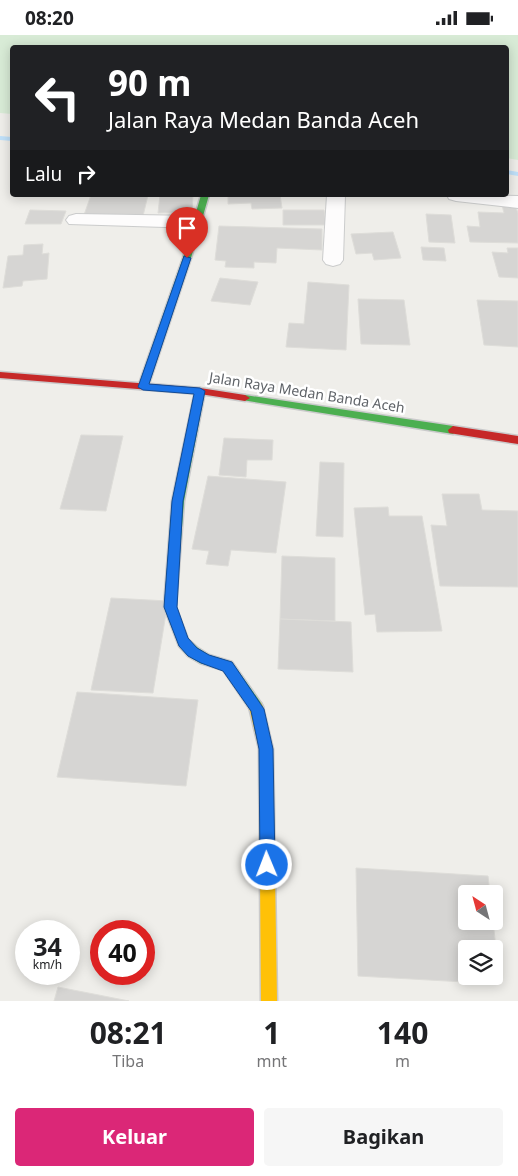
<!DOCTYPE html>
<html lang="id">
<head>
<meta charset="utf-8">
<style>
  body { margin:0; font-family:"Noto Sans",sans-serif; background:#f6f6f6; color:#202124; height:100vh; display:flex; flex-direction:column; font-size:19px; white-space:nowrap }
  * { box-sizing:border-box; margin:0 }
  p { font-size:16px; color:#757577 }
  .icon { flex:none; width:28px; height:28px; fill:none; stroke:currentColor; stroke-width:2; stroke-linecap:round; stroke-linejoin:round }
  .map { position:relative; height:966px; overflow:hidden }
  .panel { display:flex; flex-direction:column; background:#fff; flex:1 }
  .panel>* { flex:none }
  .banner { position:absolute; left:10px; top:10px; width:499px; height:152px; border-radius:5px; box-shadow:0 2px 12px #0003; background:#202124; color:#fff; overflow:hidden }
  .needle { width:32px; rotate:324deg }
  .tools { position:absolute; left:458px; top:850px; display:grid; gap:10px }
  .tools a { display:grid; place-items:center; width:45px; height:45px; border-radius:5px; background:#fff; box-shadow:0 2px 12px #0003; font-size:25px }
  .speed { position:absolute; left:15px; top:885px; display:flex; gap:10px; font-size:25px; font-weight:700; text-align:center }
  .speed>* { display:grid; place-content:center; width:65px; height:65px; border-radius:50%; background:#fff; box-shadow:0 2px 12px #0003; line-height:1 }
  .speed small { font-size:12px; font-weight:400 }
  .speed .limit { border:8px solid #d22; background:#fff; color:#111 }
  .pin { position:absolute; display:grid; place-items:center; width:42px; height:42px; color:#fff; margin:-51px -21px; border-radius:50% 50% 50% 0; rotate:-45deg; box-shadow:0 0 5px #0007 }
  .pin .icon { rotate:45deg }
  .me { position:absolute; width:55px; margin:-28px; rotate:359deg; stroke-linejoin:round; filter:drop-shadow(0 0 4px #0008) }
  .turn { display:flex; align-items:center; gap:18px; height:105px; padding:0 15px; font-size:22px }
  .turn .icon { width:65px; height:65px; stroke-width:2.5 }
  .turn b { display:block; font-size:35px; line-height:42px }
  .then { display:flex; align-items:center; height:48px; padding:0 15px; background:#0003; gap:10px; font-size:19px }
  .eta { display:flex; justify-content:space-evenly; align-items:center; height:85px; text-align:center }
  .eta b { font-size:30px; font-weight:700; line-height:35px }
  .action { display:flex; gap:10px; margin-top:auto; padding:10px 15px }
  .action a { flex:1; height:58px; border-radius:5px; background:#db2777; color:#fff; font-size:20px; font-weight:700; line-height:58px; text-align:center }
  .action a+a { background:#f6f6f6; color:#202124 }
  .status { display:flex; justify-content:space-between; align-items:center; height:35px; padding:0 25px; background:#fff; direction:ltr }
  .status svg { height:14px; fill:currentColor }
  .map>svg:first-child { display:block }
</style>
</head>
<body>
<div class="status"><b>08:20</b><svg viewBox="0 0 49 12"><path d="M0 12V9h3v3zM5 12V6h3v6zM10 12V3h3v9zM15 12V0h3v12zM26 1h20v11H26zM47 4h2v5h-2z"/></svg></div>
<div class="map">
<svg width="518" height="966" viewBox="0 0 518 966">
  <rect width="100%" height="100%" fill="#efeeea"/>
  <path fill="#d8ebd6" d="M0,0H518V125L506,123V12H12V79L0,78Z"/>
  <g fill="none" stroke-linecap="round" stroke-linejoin="round">
    <g fill="#bfe0f9" fill-rule="evenodd">
      <path d="M0,101L12,102V106L0,105Z"/>
      <path d="M506,135L518,137V141L506,139Z"/>
    </g>
  </g>
  <g fill="#d6d5d3" stroke="#deddd9" fill-rule="evenodd">
    <path d="M91,160H148L143,181L84,180Z"/>
    <path d="M160,160H193L192,177L158,178Z"/>
    <path d="M228,160H280L282,173L252,174L251,168L228,169Z"/>
    <path d="M501,166L514,167L518,178V208L470,207L467,191L480,192L478,177L504,178Z"/>
    <path d="M30,175L66,176L61,189H25Z"/>
    <path d="M283,175H324L326,190H283Z"/>
    <path d="M426,179L451,180L455,208L429,207Z"/>
    <path d="M219,191L322,194V215L277,213L276,228L254,227V233L225,232L226,226L215,225Z"/>
    <path d="M393,197L401,223L374,225L372,218L356,219L351,199Z"/>
    <path d="M43,209L42,219L49,218L47,244L23,246L22,251L3,253L8,221L23,220L24,210Z"/>
    <path d="M421,212L444,213L446,226L423,225Z"/>
    <path d="M507,213H518V243L499,242L492,217L508,218Z"/>
    <path d="M220,243L258,247L250,270L211,266Z"/>
    <path d="M308,247L349,250L346,315L286,312L289,288L304,289Z"/>
    <path d="M358,264L404,265L410,310L361,309Z"/>
    <path d="M477,265L518,266V312L484,310Z"/>
    <path d="M81,400L123,401L106,476L60,474Z"/>
    <path d="M224,403L273,405L272,425H247L246,442L219,440Z"/>
    <path d="M320,427L344,428L343,502L316,501Z"/>
    <path d="M208,441L286,447L276,518L231,515L228,531L206,529L209,516L192,514Z"/>
    <path d="M442,459H479L482,475L518,476V552L440,551L431,490L447,491Z"/>
    <path d="M388,472L389,481H422L442,596L377,597L375,579L365,580L354,473Z"/>
    <path d="M282,521L335,523V586L280,584Z"/>
    <path d="M111,563L168,566L153,658L91,655Z"/>
    <path d="M280,584L351,587L353,637L278,634Z"/>
    <path d="M77,657L198,665L186,751L57,742Z"/>
    <path d="M356,833L488,841L490,859H466V886H493L500,949L358,941ZM466,914H494V941H466Z"/>
    <path d="M58,952L129,966H54Z"/>
  </g>
  <g fill="none" stroke-linecap="round" stroke-linejoin="round">
    <defs>
      <g id="street">
        <path d="M327,160H345L343,225L340,229L333,231L326,229L323,225Z"/>
        <path d="M447,160L518,161V173L456,166L449,164Z"/>
        <path d="M76,179L197,181L204,183L207,187L204,191L197,193L69,189L66,185L69,181Z"/>
      </g>
      <g id="fast">
        <path d="M201,160H209L191,223L148,352L146,354H140L138,352L183,223Z"/>
        <path d="M200,353L205,356L184,466L176,572L188,604L198,613L209,620L232,627L261,668L263,672L261,676L256,678L251,676L223,635L200,628L188,621L179,611L164,572L172,466L195,356Z"/>
        <path d="M245,360L453,391L458,395L453,399L242,365L240,363Z"/>
      </g>
      <path id="slow" d="M256,666L261,668L263,672L273,714L277,966H261L259,714L249,672L251,668Z"/>
      <g id="jam">
        <path d="M0,337L200,353L245,360L250,363L245,366L200,359L0,343Z"/>
        <path d="M453,391L518,401V409L449,398L448,395Z"/>
      </g>
    </defs>
    <use href="#street" stroke="#cbcccc" stroke-width="2"/>
    <use href="#fast" stroke="#cacacb" stroke-width="3"/>
    <use href="#slow" stroke="#cacacb" stroke-width="3"/>
    <use href="#jam" stroke="#cacacb" stroke-width="3"/>
    <use href="#street" fill="#fdfcfc" fill-rule="evenodd"/>
    <use href="#fast" fill="#4caf50" fill-rule="evenodd"/>
    <use href="#slow" fill="#ffc107" fill-rule="evenodd"/>
    <use href="#jam" fill="#c62828" fill-rule="evenodd"/>
  </g>
  <path fill="#1a73e8" stroke="#114b97" d="M184,221L191,223L149,349L200,353L205,356L183,466L177,572L188,603L197,613L209,620L232,627L264,674L273,714L275,830L273,836L267,838L262,836L260,830L259,714L251,676L223,636L201,628L188,621L179,611L164,572L172,466L194,359L143,355L138,352Z"/>
  <g text-anchor="middle" dominant-baseline="central" stroke-width="5" stroke-linejoin="round" paint-order="stroke">
    <g font-size="14" fill="#5f6368" stroke="#fff">
      <text transform="translate(307 357) rotate(9)">Jalan Raya Medan Banda Aceh</text>
    </g>
  </g>
</svg>
<div class="tools">
<a><svg class="needle" viewBox="-14 -14 28 28"><path d="M0-13l5 13h-10z" fill="#e53935"/><path d="M0 13l5-13h-10z" fill="#757577"/></svg></a>
<a><svg class="icon" aria-label="layers" viewBox="0 0 24 24"><path d="M12 4l9 5-9 5-9-5zM3 14l9 5 9-5"/></svg></a>
</div>
<div class="speed"><div>34<small>km/h</small></div><div class="limit">40</div></div>
<div class="pin" style="left:187px;top:223px;background:#d93025"><svg class="icon" aria-label="arrive" viewBox="0 0 24 24"><path d="M6 21V4h12l-3 4 3 4H6"/></svg></div>
<svg class="me" style="left:267px;top:830px" viewBox="-20 -20 40 40"><circle r="17" fill="#1a73e8" stroke="#fff" stroke-width="3"/><path d="M0-11L8 9 0 5-8 9z" fill="#fff"/></svg>
<div class="banner">
<div class="turn"><svg class="icon" aria-label="left" viewBox="0 0 24 24"><path d="M17 20v-9H6M10 6l-5 5 5 5"/></svg><div><b>90 m</b>Jalan Raya Medan Banda Aceh</div></div>
<div class="then">Lalu<svg class="icon" aria-label="right" viewBox="0 0 24 24"><path d="M7 20v-9h11M14 6l5 5-5 5"/></svg></div>
</div>
</div>
<section class="panel">
<div class="eta">
<div><b>08:21</b><p>Tiba</p></div>
<div><b>1</b><p>mnt</p></div>
<div><b>140</b><p>m</p></div>
</div>
<div class="action"><a>Keluar</a><a>Bagikan</a></div>
</section>
</body>
</html>
